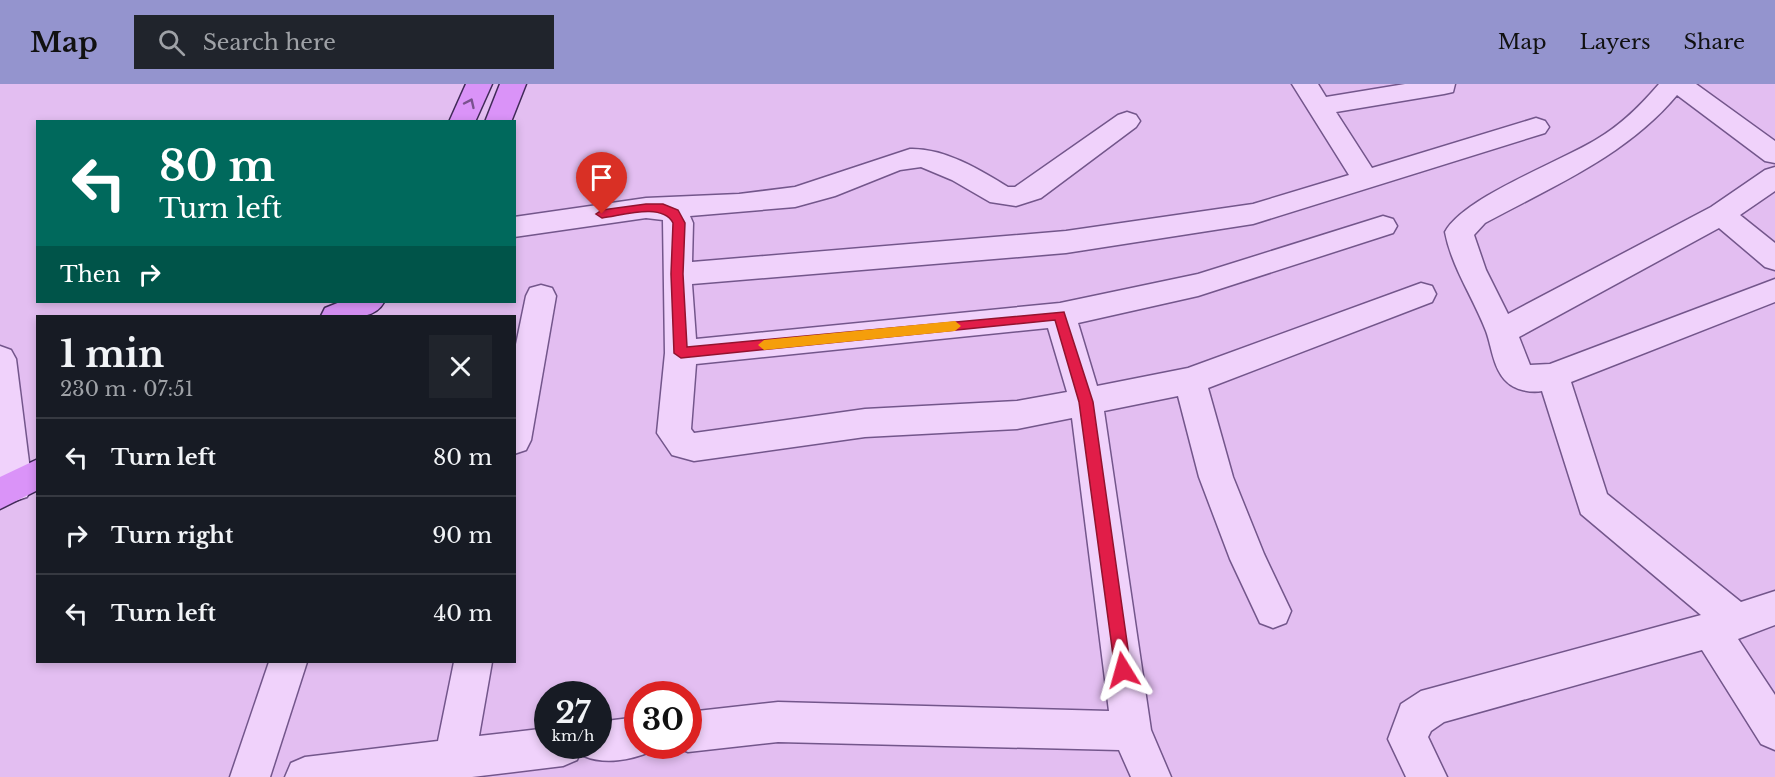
<!DOCTYPE html>
<html lang="en">
<head>
<meta charset="utf-8">
<style>
  body { margin:0; font-family:"Libre Baskerville",serif; background:#20242c; color:#f1f3f6; height:100vh; display:flex; flex-direction:column; font-size:22px; white-space:nowrap }
  * { box-sizing:border-box; margin:0 }
  p { font-size:20px; color:#9ea1a6 }
  .icon { flex:none; width:33px; height:33px; fill:none; stroke:currentColor; stroke-width:2; stroke-linecap:round; stroke-linejoin:round }
  .map { position:relative; flex:1; overflow:hidden }
  .drawer { position:absolute; left:36px; top:231px; width:480px; height:348px; display:flex; flex-direction:column; background:#171b24; border-radius:0px; box-shadow:0 3px 9px #0003 }
  .drawer>* { flex:none }
  .top-card { position:absolute; left:36px; top:36px; width:480px; height:183px; border-radius:0px; box-shadow:0 3px 9px #0003; background:#00695c; color:#fff; overflow:hidden }
  .speed { position:absolute; left:534px; top:597px; display:flex; gap:12px; font-size:30px; font-weight:700; text-align:center }
  .speed>* { display:grid; place-content:center; width:78px; height:78px; border-radius:50%; background:#171b24; box-shadow:0 3px 9px #0003; line-height:1 }
  .speed small { font-size:15px; font-weight:400 }
  .speed .limit { border:9px solid #d22; background:#fff; color:#111 }
  .pin { position:absolute; display:grid; place-items:center; width:51px; height:51px; color:#fff; margin:-62px -26px; border-radius:50% 50% 50% 0; rotate:-45deg; box-shadow:0 0 6px #0007 }
  .pin .icon { rotate:45deg }
  .me { position:absolute; width:66px; margin:-33px; rotate:352deg; stroke-linejoin:round; filter:drop-shadow(0 0 4px #0008) }
  .turn { display:flex; align-items:center; gap:21px; height:126px; padding:0 24px; font-size:27px }
  .turn .icon { width:78px; height:78px; stroke-width:2.5 }
  .turn b { display:block; font-size:42px; line-height:51px }
  .then { display:flex; align-items:center; height:57px; padding:0 24px; background:#0003; gap:12px; font-size:22px }
  .round { display:grid; place-items:center; flex:none; width:63px; height:63px; border-radius:0px; background:#20242c }
  .overview { display:flex; align-items:center; justify-content:space-between; height:102px; padding:0 24px }
  h1 { font-size:36px; font-weight:700; line-height:45px }
  ul { padding:0; list-style:none }
  li { display:flex; align-items:center; gap:18px; height:78px; padding:0 24px; border-top:2px solid #363941 }
  li div { flex:1 }
  li b { display:block; font-size:22px }
  li em { font-style:normal }
  header { display:flex; align-items:center; gap:36px; box-sizing:border-box; height:84px; padding:0 30px; background:#9494ce; color:#111 }
  header strong { font-size:28px }
  nav { display:flex; gap:33px; margin-inline-start:auto; font-size:21px }
  .search { width:420px; height:54px; background:#20242c; display:flex; align-items:center; gap:15px; box-sizing:border-box; padding:0 21px; border-radius:0px; color:#9ea1a6; font-size:22px }
  .map>svg:first-child { display:block }
</style>
</head>
<body>
<header>
<strong>Map</strong>
<div class="search"><svg class="icon" aria-label="search" viewBox="0 0 24 24"><circle cx="10" cy="10" r="6"/><path d="M15 15l6 6"/></svg>Search here</div>
<nav><a>Map</a><a>Layers</a><a>Share</a></nav>
</header>
<div class="map">
<svg width="1775" height="693" viewBox="0 0 1775 693">
  <rect width="100%" height="100%" fill="#e3bef1"/>
  <g fill="none" stroke-linecap="round" stroke-linejoin="round">
    <defs>
      <g id="minor">
        <path d="M1292,0H1318L1326,13L1405,0H1455L1453,8L1444,10L1336,28L1372,84L1536,34L1545,37L1549,43L1545,49L1253,140L1066,169L692,200L696,255L1060,219L1198,190L1383,132L1393,135L1397,142L1393,149L1198,212L1078,239L1097,302L1188,284L1421,199L1432,202L1436,210L1432,218L1208,304L1233,393L1264,470L1291,527L1286,539L1273,544L1260,539L1230,475L1199,393L1178,312L1104,327L1151,646L1171,693H1131L1119,666L778,658L688,668L674,662H688V628L778,618L1109,627L1072,334L1017,345L865,353L694,377L672,371L657,349L665,269L663,136L646,134L514,153V133L646,114L739,110L795,103L910,65C944,64 979,85 1008,103H1015L1118,31L1127,28L1136,31L1140,37L1136,43L1041,114L1016,122L990,118L952,96L921,83L900,86L835,112L795,123L690,132L693,139L692,178L1066,147L1253,120L1349,91ZM1048,244L1067,308L1017,317L865,325L694,349L691,345L696,280Z"/>
        <path d="M1659,0H1696L1775,57V79L1765,77L1677,11C1626,72 1553,102 1485,139L1474,151L1486,186L1508,230L1711,123L1765,86L1775,83V107L1740,131L1775,159V186L1765,183L1719,144L1519,253L1530,281L1550,280L1775,195V218L1571,298L1607,410L1741,518L1775,507V541L1738,555L1775,611V666L1761,660L1702,566L1444,638L1431,647L1428,653L1447,693H1406L1388,655L1401,620L1421,607L1701,531L1581,430L1542,307C1531,309 1515,306 1507,298C1493,285 1492,263 1486,247C1473,213 1452,184 1445,148C1464,113 1560,78 1597,55C1621,41 1641,21 1659,0Z"/>
        <path d="M541,201L552,204L556,212L531,356L526,366L514,370V270L526,212L530,204Z"/>
        <path d="M0,262L11,266L16,275L32,402L27,413L15,417L3,413L0,406Z"/>
        <path d="M269,578H307L270,693H230Z"/>
        <path d="M454,578H492L479,652L548,644V662H598V638L638,633V662H654L652,667C631,676 605,681 584,672L581,666L577,676L563,682L472,693H285L291,679L305,673L438,657Z"/>
      </g>
      <g id="major">
        <path d="M466,0H492L475,38H449Z"/>
        <path d="M500,0H526L511,38H485Z"/>
        <path d="M340,218H384C373,239 342,232 321,232L325,224Z"/>
        <path d="M38,375V406L0,425V393Z"/>
      </g>
    </defs>
    <use href="#minor" stroke="#73568b" stroke-width="3"/>
    <use href="#major" stroke="#402a58" stroke-width="3"/>
    <use href="#minor" fill="#f0d2fb" fill-rule="evenodd"/>
    <use href="#major" fill="#da93f8" fill-rule="evenodd"/>
  </g>
  <defs><path id="oneway-chevron" d="M-2-3.5L2.5 0L-2 3.5" fill="none" stroke-width="1.6" stroke-linecap="round" stroke-linejoin="round" transform="scale(1.5)"/></defs>
  <use stroke="#79518f" href="#oneway-chevron" transform="translate(470 19) rotate(-65)"/>
  <path fill="#e11d48" stroke="#92132f" stroke-width="1.5" d="M646,120H663L678,126L685,139L683,190L687,263L1064,228L1093,318L1131,586L1128,592L1123,594L1117,592L1115,586L1079,318L1055,236L681,274L674,269L671,190L673,139C662,118 621,132 602,134L596,130L602,126Z"/>
  <path fill="#f59e0b" d="M955,237L961,242L955,247L764,266L758,261L764,256Z"/>
</svg>
<div class="speed"><div>27<small>km/h</small></div><div class="limit">30</div></div>
<div class="pin" style="left:602px;top:130px;background:#d93025"><svg class="icon" aria-label="arrive" viewBox="0 0 24 24"><path d="M6 21V4h12l-3 4 3 4H6"/></svg></div>
<svg class="me" style="left:1123px;top:586px" viewBox="-20 -20 40 40"><path d="M0-17L14 15 0 8-14 15z" fill="#e11d48" stroke="#fff" stroke-width="4"/></svg>
<div class="top-card">
<div class="turn"><svg class="icon" aria-label="left" viewBox="0 0 24 24"><path d="M17 20v-9H6M10 6l-5 5 5 5"/></svg><div><b>80 m</b>Turn left</div></div>
<div class="then">Then<svg class="icon" aria-label="right" viewBox="0 0 24 24"><path d="M7 20v-9h11M14 6l5 5-5 5"/></svg></div>
</div>
<section class="drawer">
<div class="overview"><div><h1>1 min</h1><p>230 m · 07:51</p></div><a class="round"><svg class="icon" aria-label="close" viewBox="0 0 24 24"><path d="M6 6l12 12M18 6L6 18"/></svg></a></div>
<ul>
<li><svg class="icon" aria-label="left" viewBox="0 0 24 24"><path d="M17 20v-9H6M10 6l-5 5 5 5"/></svg><div><b>Turn left</b></div><em>80 m</em></li>
<li><svg class="icon" aria-label="right" viewBox="0 0 24 24"><path d="M7 20v-9h11M14 6l5 5-5 5"/></svg><div><b>Turn right</b></div><em>90 m</em></li>
<li><svg class="icon" aria-label="left" viewBox="0 0 24 24"><path d="M17 20v-9H6M10 6l-5 5 5 5"/></svg><div><b>Turn left</b></div><em>40 m</em></li>
</ul>
</section>
</div>
</body>
</html>
